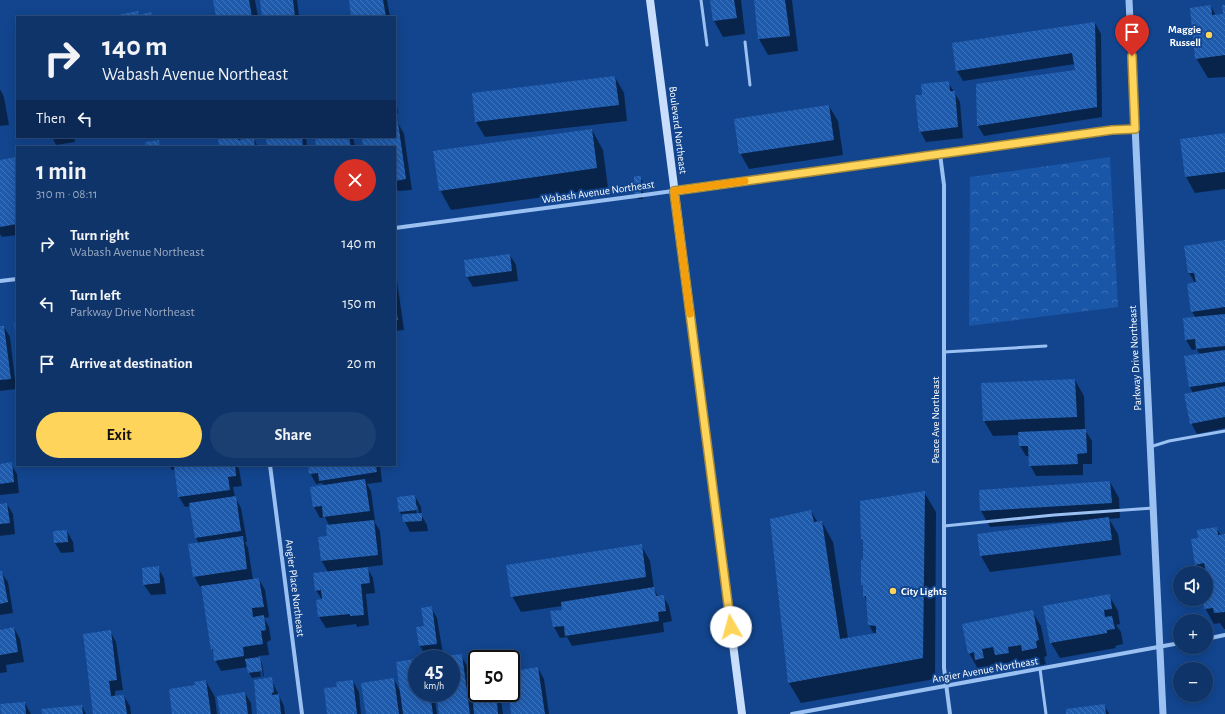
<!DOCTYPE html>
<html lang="en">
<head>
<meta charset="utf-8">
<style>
  body { margin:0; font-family:"Alegreya Sans",sans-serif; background:#1c3f72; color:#f1f3f6; height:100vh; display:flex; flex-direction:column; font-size:15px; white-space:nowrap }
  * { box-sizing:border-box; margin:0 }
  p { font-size:13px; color:#9baac1 }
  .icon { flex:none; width:22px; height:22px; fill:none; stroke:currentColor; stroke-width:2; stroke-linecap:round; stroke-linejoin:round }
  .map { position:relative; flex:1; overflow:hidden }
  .panel { position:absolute; left:16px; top:146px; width:380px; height:320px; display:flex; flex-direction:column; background:#0e346a; border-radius:0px; box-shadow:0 2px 10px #0003,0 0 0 1px #2e4f7e }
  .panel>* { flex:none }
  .hud { position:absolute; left:16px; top:16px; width:380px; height:122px; border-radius:0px; box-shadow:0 2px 10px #0003,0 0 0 1px #2e4f7e; background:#0e346a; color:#f1f3f6; overflow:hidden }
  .buttons { position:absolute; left:1173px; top:566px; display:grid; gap:8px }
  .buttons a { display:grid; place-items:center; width:40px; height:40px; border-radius:50%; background:#0e346a; box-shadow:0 2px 10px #0003,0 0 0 1px #2e4f7e; font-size:20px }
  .speed { position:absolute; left:408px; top:650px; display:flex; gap:8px; font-size:20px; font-weight:700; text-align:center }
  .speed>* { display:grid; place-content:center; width:52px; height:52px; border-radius:50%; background:#0e346a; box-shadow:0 2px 10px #0003,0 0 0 1px #2e4f7e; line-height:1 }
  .speed small { font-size:10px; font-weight:400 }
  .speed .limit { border:2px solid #111; border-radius:6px; background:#fff; color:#111 }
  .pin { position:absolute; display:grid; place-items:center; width:34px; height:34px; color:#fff; margin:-41px -17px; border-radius:50% 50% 50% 0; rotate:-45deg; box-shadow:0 0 4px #0007 }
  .pin .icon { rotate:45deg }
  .me { position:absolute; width:44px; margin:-22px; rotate:353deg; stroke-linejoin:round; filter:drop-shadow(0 0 3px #0008) }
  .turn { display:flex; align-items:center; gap:14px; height:84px; padding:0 20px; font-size:18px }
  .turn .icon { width:52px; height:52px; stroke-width:2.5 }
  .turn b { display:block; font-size:28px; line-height:34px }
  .then { display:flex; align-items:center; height:38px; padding:0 20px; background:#0003; gap:8px; font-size:15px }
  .round { display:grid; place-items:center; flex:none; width:42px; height:42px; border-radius:21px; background:#1c3f72 }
  .overview { display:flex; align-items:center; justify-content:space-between; height:68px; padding:0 20px }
  h1 { font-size:24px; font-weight:700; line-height:30px }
  .primary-button { display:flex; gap:8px; margin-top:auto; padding:8px 20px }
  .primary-button a { flex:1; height:46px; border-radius:24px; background:#ffd45b; color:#111; font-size:16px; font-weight:700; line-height:46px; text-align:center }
  .primary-button a+a { background:#1c3f72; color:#f1f3f6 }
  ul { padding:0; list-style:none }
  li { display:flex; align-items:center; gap:12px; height:60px; padding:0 20px }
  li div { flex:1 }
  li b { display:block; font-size:15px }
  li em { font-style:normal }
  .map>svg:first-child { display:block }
</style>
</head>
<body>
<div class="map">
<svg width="1225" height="714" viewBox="0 0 1225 714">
  <defs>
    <pattern id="park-crowns" width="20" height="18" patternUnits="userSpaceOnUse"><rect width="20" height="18" fill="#1956a8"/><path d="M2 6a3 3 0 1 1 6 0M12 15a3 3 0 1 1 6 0" fill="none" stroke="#3c6fb5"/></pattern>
    <pattern id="building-back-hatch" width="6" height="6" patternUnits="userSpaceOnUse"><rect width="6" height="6" fill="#1f5bad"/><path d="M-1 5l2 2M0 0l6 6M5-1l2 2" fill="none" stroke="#4174b9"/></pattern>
  </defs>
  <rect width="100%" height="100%" fill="#12458e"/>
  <path fill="url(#park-crowns)" d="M1110,157L1118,307L969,326L970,177Z"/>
  <g fill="#0007" fill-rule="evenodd">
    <path d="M214,0H255L258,17H217Z"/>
    <path d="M261,0H297L299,17H263Z"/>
    <path d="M350,0H387L390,17H352Z"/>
    <path d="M711,0H741L745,34L723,37L714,21Z"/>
    <path d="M755,0H792L798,51L768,55L759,39Z"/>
    <path d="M1211,6L1216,16L1224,15L1225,6V77L1208,78L1196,58Z"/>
    <path d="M1095,23L1101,34L1102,117L984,136L978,126L977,85L1076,71L1075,64L963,81L957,71Z"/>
    <path d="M615,77L624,93L627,121L485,137L476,122Z"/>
    <path d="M948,82L960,102L963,138L926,142L920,131Z"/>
    <path d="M0,89L4,97L9,125L0,126Z"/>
    <path d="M395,93L398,113L395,114Z"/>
    <path d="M829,106L838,121L843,155L749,169L740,153Z"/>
    <path d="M395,123H398L404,134L412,190L398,191L395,187V147H364L363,137H395Z"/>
    <path d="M592,130L603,150L608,188L451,210L440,190Z"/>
    <path d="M1225,134V189L1195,193L1186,177L1181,139Z"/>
    <path d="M52,137H74L75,142L56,145Z"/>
    <path d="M219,137H239L241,141L254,139L258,147H220Z"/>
    <path d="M267,137H306L307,147H268Z"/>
    <path d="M316,137H352L354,141L355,147H317Z"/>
    <path d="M17,158V235L2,237L0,234V161Z"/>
    <path d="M640,177L643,182V199H638L635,193Z"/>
    <path d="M1225,241V428L1197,434L1191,423L1193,393L1190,387L1200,355L1197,349L1192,350L1186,340L1196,318L1192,312L1195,283L1189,273L1185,247Z"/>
    <path d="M510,255L516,265L518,281L473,287L467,277Z"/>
    <path d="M395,277L397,281L404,330L395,331Z"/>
    <path d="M0,327H4L10,337L16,389L0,391Z"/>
    <path d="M1075,380L1084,396L1085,430L1092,441V464H1083V475L1036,476L1030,465L1029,456H1026L1020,446L1019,435L993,436L984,421Z"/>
    <path d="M11,464L17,474L19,493L0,495V465Z"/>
    <path d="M169,465H237L239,469L242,486L233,487L235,497L241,508L247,542H245L248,548L253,580L259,579L265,590L269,617L264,618L269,627L271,640L267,642L269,655L258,656L262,663L264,676L252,678L249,673L248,667L221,671L215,660L214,654L212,649L202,586L200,587L194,576L199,544L196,538L191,506L185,507L179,497L175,470H172ZM259,662H261L263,676H261Z"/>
    <path d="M309,465H380L382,482L367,484L371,491L375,521H374L380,531L383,565L367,567L373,578L375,593L366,594L369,625L357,627L356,624L326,628L319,617L317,601L322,600L316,590L328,572L321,560L328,537L329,525L325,517L320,518L314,507L311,488L324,486L322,483L316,484L310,473Z"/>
    <path d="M1110,482L1119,498L1120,518L1109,519L1118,534L1121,555L990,572L981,556L978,535L1076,523V521L990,527L981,511L980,491Z"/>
    <path d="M924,492L936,512L935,679L801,703L789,683L771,520L811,511L818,523L822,522L833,542L848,638L874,634L869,625L867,601L864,596V588L862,585L864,543L862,539Z"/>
    <path d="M415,496L421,507L422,516L427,525L428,531L410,532L400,512L398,498ZM416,506H418L419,515H417Z"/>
    <path d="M7,504L13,514L15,534L0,536V505Z"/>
    <path d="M1216,528L1221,535H1225V629H1224L1220,623L1214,624L1205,608L1204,599H1206V573H1201L1196,564L1199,539Z"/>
    <path d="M67,531L73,542L74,552L61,553L55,543Z"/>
    <path d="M641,545L650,561L654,589L658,596H663L669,606L672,621L663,623L664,632L572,646L567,637L560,638L554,627L552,612L563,610L562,606L521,612L512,596Z"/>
    <path d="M158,568L164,578L166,594L151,595L144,585Z"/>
    <path d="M0,572H1L8,582L13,613L0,615Z"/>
    <path d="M1109,595L1118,611L1120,624L1116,625L1121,632L1123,644L1115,646L1116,648L1060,658L1051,643Z"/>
    <path d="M431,607L437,618L443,654L426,656L420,646L417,628L425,627Z"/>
    <path d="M1032,611L1041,626L1047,656L1044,657L1046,664L1032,667L1029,660L1016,663L1017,668L1005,671L1000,663L990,665L992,673L985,675L981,668L978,669L969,653Z"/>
    <path d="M14,628L20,639L24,662L6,665L7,672L0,673V631Z"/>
    <path d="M110,631L116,642L123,690L115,691V697L124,696L130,706L131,714H94Z"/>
    <path d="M490,651L495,659H477V693H500L503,714H440L437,693H451V659H445L461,655L467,666L472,701H474L469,653Z"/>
    <path d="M413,660L417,667V693H434L437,714H367L394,679L400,691Z"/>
    <path d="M538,668L544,679L549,714H512L510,693H511V674Z"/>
    <path d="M271,679L284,706L285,714H258Z"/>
    <path d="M206,681L215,697L217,714H173L196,686Z"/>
    <path d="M353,681L359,692L361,714H328L338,688Z"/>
    <path d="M245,693L251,703L252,714H221Z"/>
    <path d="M25,703L31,714H2Z"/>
    <path d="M82,706L86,714H43Z"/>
    <path d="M1105,706L1109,714H1067Z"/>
  </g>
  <g fill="url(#building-back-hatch)">
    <path d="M213,0H249L252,17H216Z"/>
    <path d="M260,0H293L295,17H262Z"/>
    <path d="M349,0H383L386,17H351Z"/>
    <path d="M710,0H734L737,18L713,21Z"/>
    <path d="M754,0H785L790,36L758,39Z"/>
    <path d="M1211,5L1212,15L1223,14L1222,5H1225V55L1195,59L1190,8Z"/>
    <path d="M138,11L139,15L151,12L152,17H119L118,15Z"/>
    <path d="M1095,22L1097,107L977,126L976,84L1075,70L1072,53L956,71L952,43Z"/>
    <path d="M615,76L619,105L475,122L472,93Z"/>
    <path d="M949,81L950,91H955L958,127L919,132L915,95H922L921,84Z"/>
    <path d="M829,105L834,140L739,154L734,119Z"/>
    <path d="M395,122H398L406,179L395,181V147H363L362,137H395Z"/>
    <path d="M592,129L597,168L439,191L433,151Z"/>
    <path d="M1225,133V172L1185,177L1180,139Z"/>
    <path d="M218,137H237L238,140L254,138L255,147H219Z"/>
    <path d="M266,137H302L303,147H267Z"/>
    <path d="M315,137H349L351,147H316Z"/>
    <path d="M159,140L160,147H146L145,142Z"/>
    <path d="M17,157V224L0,227V160Z"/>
    <rect x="634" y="176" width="7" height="18"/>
    <path d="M1225,240V307L1191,312L1187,284L1196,282L1194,273H1188L1184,246Z"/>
    <path d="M510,254L512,271L466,277L464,260Z"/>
    <path d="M395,301L398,320H395Z"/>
    <path d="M1225,314V346L1196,349L1195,339L1185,340L1183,318Z"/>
    <path d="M17,322V340H16L14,323Z"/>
    <path d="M0,326H4L11,379L0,380Z"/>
    <path d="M1225,350V382L1189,387L1184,356Z"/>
    <path d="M1075,379L1077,417L983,421L981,383Z"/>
    <path d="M1225,386V417L1190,424L1184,394Z"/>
    <path d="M1086,429L1087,453L1077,454L1078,464L1029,466L1028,446H1019L1018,432Z"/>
    <path d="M12,462L14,482L0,484V464Z"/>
    <path d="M179,465H235L236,476L228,477L230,490L178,497L174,466Z"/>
    <path d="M308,465H376L377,472L319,481L318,473L309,474Z"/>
    <path d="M365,479L370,511L323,517L322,506L313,507L310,487Z"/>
    <path d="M1110,481L1112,503L980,511L979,490Z"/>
    <path d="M925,491L923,658L788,683L770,519L811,510L814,522L822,521L840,639L876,633V626L868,625L866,596L863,597V586L861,585V559L863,560V540L861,539L860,501Z"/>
    <path d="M415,495L417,510L399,512L397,497Z"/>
    <path d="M236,496L241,531L195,538L189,503Z"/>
    <path d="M7,503L10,523L0,524V504Z"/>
    <path d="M422,513V521L403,522L402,514Z"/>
    <path d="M1109,517L1112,540L980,556L977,534Z"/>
    <path d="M374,520L378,555L321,561L318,537L327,536L326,525Z"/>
    <path d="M1217,527L1218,535L1225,534V612L1214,613L1213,608L1204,609L1203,599H1206V573L1204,563L1195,565L1191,539L1198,538L1197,530Z"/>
    <path d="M67,530L68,542L54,543L53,531Z"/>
    <path d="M243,536L247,569L193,577L188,544Z"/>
    <path d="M642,544L646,577L511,597L506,565Z"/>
    <path d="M159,566L160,583L143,585L142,568Z"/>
    <path d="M368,567L370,583L361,584L364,615L350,616V614L318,617L316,600L322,599L321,590L315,591L313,573Z"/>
    <path d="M0,571H2L8,602L0,604Z"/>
    <path d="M259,578L264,607L252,608L253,617L264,615L266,630L261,631L263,644L243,647L244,656L214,661L213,649L211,650L201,586Z"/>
    <path d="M654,587L656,596L664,595L666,611L658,612L659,621L565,636L564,626L553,627L550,611L562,610L561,602Z"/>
    <path d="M1110,594L1112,609L1104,610L1105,617L1112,616L1115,629L1107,630V633L1050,643L1043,606Z"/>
    <path d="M432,606L437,644L419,646L416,627L424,626L421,608Z"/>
    <path d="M1033,610L1039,640L1036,641L1037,648L1022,651L1021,645L1008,647L1009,653L995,655L993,647L982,649L984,658L975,660L974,652L968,654L962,624Z"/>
    <path d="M14,627L18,652L0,655V630Z"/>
    <path d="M111,630L117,680L109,681L111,696L124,695L127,714H93L83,634Z"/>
    <path d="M491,649L492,659H477V693H496L498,714H474L468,652Z"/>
    <path d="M462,654L470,714H439L436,693H451V659H444V656Z"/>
    <path d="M260,657L262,671L248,673L245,659Z"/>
    <path d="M414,659L416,678H417V693H430L433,714H403L396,662Z"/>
    <path d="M538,667L545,714H511L509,693H511V673L521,672L520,670Z"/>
    <path d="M272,677L274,692L272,693V695L279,694L281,714H257L254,680Z"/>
    <path d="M394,678L399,714H366L361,683Z"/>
    <path d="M206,680L211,714H172L169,689L195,685L194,682Z"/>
    <path d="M353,680L357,714H327L324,688L337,687L336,682Z"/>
    <path d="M245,692L248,714H220L217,696Z"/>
    <path d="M25,702L26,714H1L0,704Z"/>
    <path d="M1105,704L1106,714H1066V709Z"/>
    <path d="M82,705L83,714H42L41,709Z"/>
  </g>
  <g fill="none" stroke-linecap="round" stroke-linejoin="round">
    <g stroke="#9bc0f2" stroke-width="3">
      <path d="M701,0L707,45"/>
      <path d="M745,42L750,85"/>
      <path d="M944,352L1046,346"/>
      <path d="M1150,447L1169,441L1225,431"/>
      <path d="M944,526L1054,515L1153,508"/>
      <path d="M1040,669L1046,714"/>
    </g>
    <g stroke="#9bc0f2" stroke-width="4">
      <path d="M940,154L944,185V668L950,714"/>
      <path d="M395,228L644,195L1112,130L1135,129"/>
      <path d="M0,281L17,279"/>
      <path d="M270,465L302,714"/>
      <path d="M1206,639L1225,635"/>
      <path d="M792,714L1180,643"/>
    </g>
    <path stroke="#9bc0f2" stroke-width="7" d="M1129,0L1163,714"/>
    <path stroke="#c9defc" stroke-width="8" d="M650,0L742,714"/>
  </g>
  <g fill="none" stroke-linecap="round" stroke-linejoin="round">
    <defs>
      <path id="route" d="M731,627L674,191L1112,130L1135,129L1132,56"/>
    </defs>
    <use href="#route" stroke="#a68a3b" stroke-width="10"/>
    <use href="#route" stroke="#ffd45b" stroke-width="7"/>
    <path stroke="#f59e0b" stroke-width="7" d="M690,314L674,191L745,181"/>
  </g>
  <g fill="#ffd45b" stroke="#12458e" stroke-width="1.5">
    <circle cx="1209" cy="35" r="4"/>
    <circle cx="893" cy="591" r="4"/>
  </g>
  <g text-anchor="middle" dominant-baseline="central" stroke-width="4" stroke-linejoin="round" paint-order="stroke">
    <g font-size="11" font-weight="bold" fill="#fff" stroke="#12458e" text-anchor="end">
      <text x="1201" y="29">Maggie<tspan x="1201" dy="13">Russell</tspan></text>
      <text x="901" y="591" text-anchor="start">City Lights</text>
    </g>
    <g font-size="11" fill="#fff" stroke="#12458e">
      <text transform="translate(678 130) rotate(83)">Boulevard Northeast</text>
      <text transform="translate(598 192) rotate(-8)">Wabash Avenue Northeast</text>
      <text transform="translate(1135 358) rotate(-93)">Parkway Drive Northeast</text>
      <text transform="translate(935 420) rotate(-90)">Peace Ave Northeast</text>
      <text transform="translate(295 588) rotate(83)">Angier Place Northeast</text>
      <text transform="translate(985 670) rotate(-10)">Angier Avenue Northeast</text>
    </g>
  </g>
</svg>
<div class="buttons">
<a><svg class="icon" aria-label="sound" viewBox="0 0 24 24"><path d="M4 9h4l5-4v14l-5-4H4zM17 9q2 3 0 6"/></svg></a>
<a>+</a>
<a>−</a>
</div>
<div class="speed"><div>45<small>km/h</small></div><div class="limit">50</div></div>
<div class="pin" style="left:1132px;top:56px;background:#d93025"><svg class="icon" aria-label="arrive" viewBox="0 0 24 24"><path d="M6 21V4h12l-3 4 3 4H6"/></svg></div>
<svg class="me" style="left:731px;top:627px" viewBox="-20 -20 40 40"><circle r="19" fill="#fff"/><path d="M0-13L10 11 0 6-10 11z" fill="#ffd45b"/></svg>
<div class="hud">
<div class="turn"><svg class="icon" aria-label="right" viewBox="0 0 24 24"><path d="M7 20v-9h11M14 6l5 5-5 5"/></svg><div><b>140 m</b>Wabash Avenue Northeast</div></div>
<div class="then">Then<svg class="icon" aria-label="left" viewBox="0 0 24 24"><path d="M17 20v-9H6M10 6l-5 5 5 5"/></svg></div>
</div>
<section class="panel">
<div class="overview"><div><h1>1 min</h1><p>310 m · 08:11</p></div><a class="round" style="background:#d93025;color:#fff"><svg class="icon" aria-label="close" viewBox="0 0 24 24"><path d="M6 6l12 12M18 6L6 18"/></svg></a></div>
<ul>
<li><svg class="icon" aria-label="right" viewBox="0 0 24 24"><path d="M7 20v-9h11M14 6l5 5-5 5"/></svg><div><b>Turn right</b><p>Wabash Avenue Northeast</p></div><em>140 m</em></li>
<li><svg class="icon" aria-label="left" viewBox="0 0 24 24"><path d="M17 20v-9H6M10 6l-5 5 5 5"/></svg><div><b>Turn left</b><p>Parkway Drive Northeast</p></div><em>150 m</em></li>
<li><svg class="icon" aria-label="arrive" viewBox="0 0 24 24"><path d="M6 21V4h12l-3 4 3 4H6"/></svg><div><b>Arrive at destination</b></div><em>20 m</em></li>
</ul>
<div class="primary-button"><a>Exit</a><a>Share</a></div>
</section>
</div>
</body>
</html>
